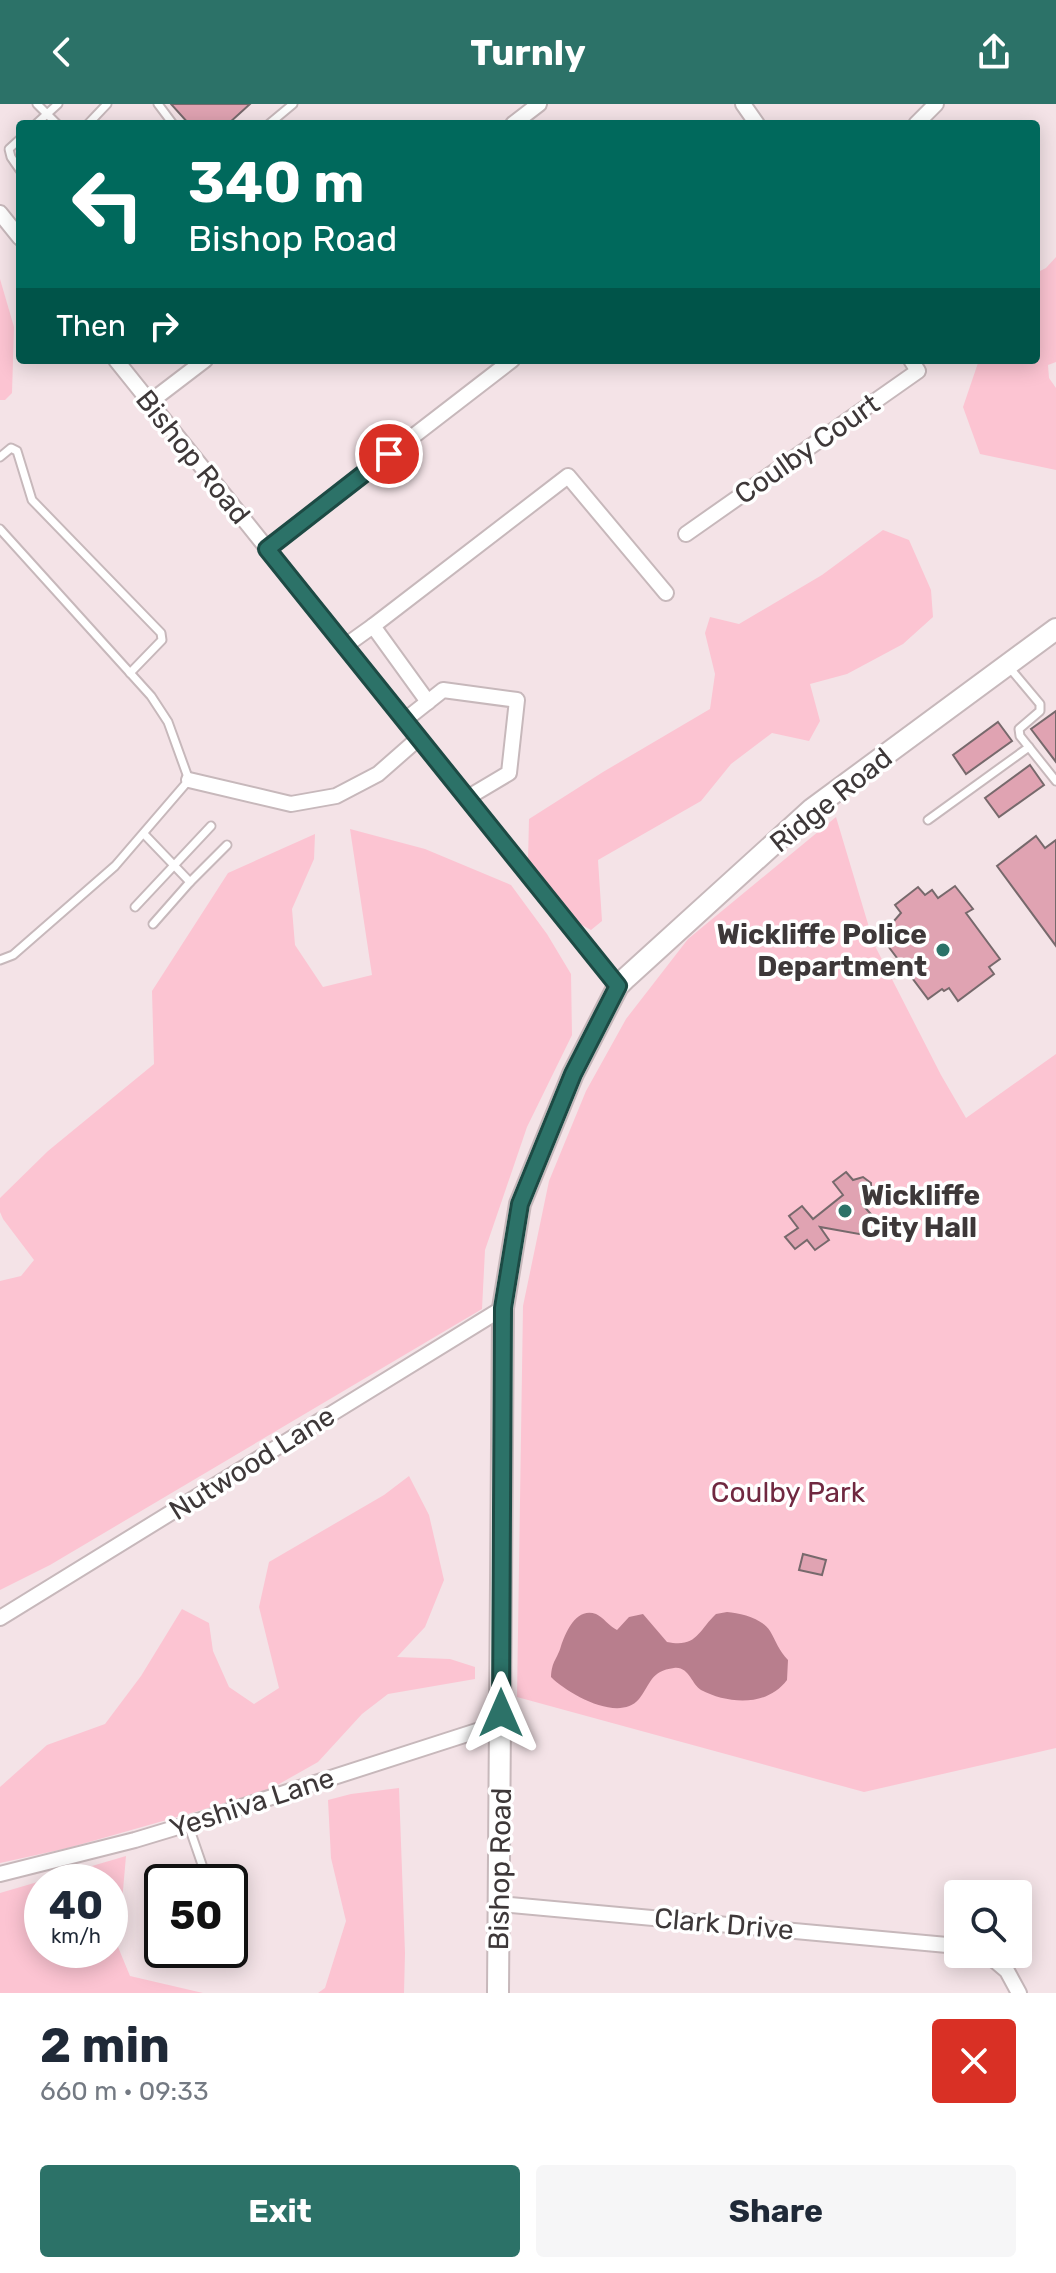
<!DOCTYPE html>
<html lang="en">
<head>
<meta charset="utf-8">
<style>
  body { margin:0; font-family:Rubik,sans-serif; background:#f6f6f7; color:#1f2937; height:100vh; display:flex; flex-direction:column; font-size:30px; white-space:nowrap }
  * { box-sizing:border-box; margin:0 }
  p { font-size:26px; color:#747a83 }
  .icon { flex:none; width:44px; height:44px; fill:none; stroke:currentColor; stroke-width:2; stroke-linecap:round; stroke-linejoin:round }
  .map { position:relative; height:1889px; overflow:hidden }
  .drawer { display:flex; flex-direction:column; background:#fff; flex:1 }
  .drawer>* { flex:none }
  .hud { position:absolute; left:16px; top:16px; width:1024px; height:244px; border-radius:8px; box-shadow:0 4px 20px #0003; background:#00695c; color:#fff; overflow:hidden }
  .tools { position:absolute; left:944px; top:1776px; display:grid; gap:16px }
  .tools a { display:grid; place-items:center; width:88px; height:88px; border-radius:8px; background:#fff; box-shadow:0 4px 20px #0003; font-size:40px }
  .speed { position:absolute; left:24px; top:1760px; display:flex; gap:16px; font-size:40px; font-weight:700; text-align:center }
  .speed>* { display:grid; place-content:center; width:104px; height:104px; border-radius:50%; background:#fff; box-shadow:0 4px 20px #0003; line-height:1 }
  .speed small { font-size:20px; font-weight:400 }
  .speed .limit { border:4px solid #111; border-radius:12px; background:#fff; color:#111 }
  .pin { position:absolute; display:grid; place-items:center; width:68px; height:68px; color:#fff; margin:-34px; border:4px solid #fff; border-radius:50%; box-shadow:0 2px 8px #0007 }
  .me { position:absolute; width:88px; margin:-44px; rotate:0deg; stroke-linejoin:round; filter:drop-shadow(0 0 6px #0008) }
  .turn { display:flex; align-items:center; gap:28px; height:168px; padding:0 40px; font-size:36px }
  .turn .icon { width:104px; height:104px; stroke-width:2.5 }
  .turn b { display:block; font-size:56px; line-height:68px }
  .then { display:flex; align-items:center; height:76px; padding:0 40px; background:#0003; gap:16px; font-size:30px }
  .round { display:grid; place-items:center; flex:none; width:84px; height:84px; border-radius:8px; background:#f6f6f7 }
  .headline { display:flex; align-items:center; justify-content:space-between; height:136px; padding:0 40px }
  h1 { font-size:48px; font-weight:700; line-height:60px }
  .button { display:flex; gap:16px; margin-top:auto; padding:16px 40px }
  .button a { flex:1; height:92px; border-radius:8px; background:#2c7268; color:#fff; font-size:32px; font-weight:700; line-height:92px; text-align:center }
  .button a+a { background:#f6f6f7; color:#1f2937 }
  header { display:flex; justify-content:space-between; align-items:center; height:104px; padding:0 40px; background:#2c7268; color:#fff; font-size:36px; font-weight:700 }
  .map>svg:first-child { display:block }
</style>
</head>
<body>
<header><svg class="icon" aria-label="back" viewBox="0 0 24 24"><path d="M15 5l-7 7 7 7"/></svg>Turnly<svg class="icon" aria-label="share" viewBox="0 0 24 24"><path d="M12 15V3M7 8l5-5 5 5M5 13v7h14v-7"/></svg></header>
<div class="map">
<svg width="1056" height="1889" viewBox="0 0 1056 1889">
  <rect width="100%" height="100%" fill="#f4e3e7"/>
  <g fill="#fcc4d2" fill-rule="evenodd">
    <path d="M1056,153V258L1048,261L1049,274L1056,284V366L980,350L963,303L979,256H1036V169L1046,164Z"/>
    <path d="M0,175L14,223L12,289L5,296H0Z"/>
    <path d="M883,426L909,436L931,486L933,513L903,540L847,570L810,580L820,617L809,637L772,629L731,660L701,697L598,756L602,817L591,826L580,820L528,756L529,715L603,668L710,605L715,570L705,529L710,513L739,520L822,471Z"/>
    <path d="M836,713L874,840L941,971L966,1014L1056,950V1644L864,1688L517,1593L523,1202L549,1077L586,987L626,915L688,835Z"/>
    <path d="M350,725L425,745L511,781L547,830L571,870L572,931L527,1023L485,1146L482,1205L50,1461L0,1486V1177L21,1172L34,1156L3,1115L0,1108V1094L48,1047L154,960L152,887L228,769L315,730L314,755L292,805L295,841L323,883L372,871Z"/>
    <path d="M409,1372L429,1411L444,1476L425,1523L397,1553L450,1555L475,1563V1575L388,1590L362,1610L318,1658L265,1688L68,1744L0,1759V1683L47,1641L105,1620L141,1572L182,1505L209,1519L213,1547L229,1583L254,1600L279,1584L259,1503L269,1458L384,1391Z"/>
    <path d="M399,1684L405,1849L404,1889H318L325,1884L346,1817L331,1754L328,1696L351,1690Z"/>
    <path d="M126,1752L118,1843L130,1872L203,1889H0V1789ZM42,1778H110V1846H42Z"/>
  </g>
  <path fill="#b87e8d" d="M727,1508C741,1509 763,1515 770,1527C776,1537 779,1547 788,1556L787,1576C767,1603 728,1600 701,1586C692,1581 689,1562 674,1564C650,1567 651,1580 639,1595C619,1619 568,1590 551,1573C552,1556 557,1556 561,1542C566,1528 576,1503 596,1510C603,1513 609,1522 617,1526L629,1513L643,1510L667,1538C697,1544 698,1527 716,1510Z"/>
  <g fill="#e0a3b2" stroke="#77696c" stroke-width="2">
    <path d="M171,0H250L228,20H189Z"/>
    <path d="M1056,607V658L1031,625Z"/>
    <path d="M998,618L1012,637L966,670L953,651Z"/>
    <path d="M1030,661L1044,681L999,713L985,694Z"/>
    <path d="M1036,732L1045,744L1056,736V842L997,762Z"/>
    <path d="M955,782L973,805L966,809L1000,855L989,863L994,870L958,897L949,884L944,887L942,885L928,895L885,838L896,830L893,818L901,809L895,801L918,783L925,791L932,786L938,794Z"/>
    <path d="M846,1068L853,1076L863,1073L871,1079V1083L866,1093L868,1095L862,1100L876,1116L859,1130L820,1123L829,1136L815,1146L807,1136L795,1145L785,1133L798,1124L789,1112L802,1102L813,1115L843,1091L833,1078Z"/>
    <path d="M803,1450L826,1456L822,1471L799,1466Z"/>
  </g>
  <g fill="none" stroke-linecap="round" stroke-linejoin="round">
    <defs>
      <g id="lane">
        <path d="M37,0L57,20"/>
        <path d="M158,0L173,20"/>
        <path d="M36,20L58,0"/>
        <path d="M88,20L107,0"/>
        <path d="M269,20L293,0"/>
        <path d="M20,35L9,45L11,53L20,66"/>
        <path d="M0,353L11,344L17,347L32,396L161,529L162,536L130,569"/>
        <path d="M0,425L151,592L168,618L189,676L115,762L13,851L0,856"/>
        <path d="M1009,563L1040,600V607L1019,625L1020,632L1056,677"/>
        <path d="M928,716L1029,643"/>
        <path d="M144,730L190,778L153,820"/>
        <path d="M190,778L227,741"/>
        <path d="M135,803L211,722"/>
        <path d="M188,1720L208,1778"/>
      </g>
      <g id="street">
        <path d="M743,0L757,20"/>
        <path d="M513,20L539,0"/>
        <path d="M916,20L936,0"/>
        <path d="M0,109L20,134"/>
        <path d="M116,256L618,882"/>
        <path d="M150,298L205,256"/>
        <path d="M686,430L918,267L911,256"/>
        <path d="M267,445L512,256"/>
        <path d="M345,542L373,522"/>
        <path d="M428,598L373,522L568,372L666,489"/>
        <path d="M405,616L443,586L517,596L509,669L467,694"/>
        <path d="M189,676L291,700L336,692L378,670L419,634"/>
        <path d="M0,1514L503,1204"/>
        <path d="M0,1770L135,1736L188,1720L486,1624H501"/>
        <path d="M499,1800L958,1842"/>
        <path d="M987,1850L1007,1867L1019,1889"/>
      </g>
      <path id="secondary" d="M498,1889L503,1204L520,1100L573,970L618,882L626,874L812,705L1056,525"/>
    </defs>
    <use href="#lane" stroke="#c7b8bb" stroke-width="11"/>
    <use href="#street" stroke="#c7b8bb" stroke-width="18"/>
    <use href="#secondary" stroke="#c7b8bb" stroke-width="24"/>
    <use href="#lane" stroke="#fff" stroke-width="7"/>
    <use href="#street" stroke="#fff" stroke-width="14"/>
    <use href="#secondary" stroke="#fff" stroke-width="20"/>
  </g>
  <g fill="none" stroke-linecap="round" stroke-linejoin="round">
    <defs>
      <path id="route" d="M389,350L267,445L618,882L573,970L520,1100L503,1204L501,1609"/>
    </defs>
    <use href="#route" stroke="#1d4a44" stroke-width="20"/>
    <use href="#route" stroke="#2c7268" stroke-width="14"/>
  </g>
  <g fill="#2c7268" stroke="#fff" stroke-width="3">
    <circle cx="943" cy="846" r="8"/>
    <circle cx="845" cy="1107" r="8"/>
  </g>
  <g text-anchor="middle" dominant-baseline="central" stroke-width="7" stroke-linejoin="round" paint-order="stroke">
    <g font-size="28" fill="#3e3839" stroke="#fff">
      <text transform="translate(807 345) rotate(-35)">Coulby Court</text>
      <text transform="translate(193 353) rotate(51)">Bishop Road</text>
      <text transform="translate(831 696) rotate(-39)">Ridge Road</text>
      <text transform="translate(252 1359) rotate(-32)">Nutwood Lane</text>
      <text transform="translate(252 1699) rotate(-18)">Yeshiva Lane</text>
      <text transform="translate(500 1765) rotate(-89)">Bishop Road</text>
      <text transform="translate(724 1820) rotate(5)">Clark Drive</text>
    </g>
    <g font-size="28" font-weight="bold" fill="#3e3839" stroke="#fff" text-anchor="end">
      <text x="927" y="830">Wickliffe Police<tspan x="927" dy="32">Department</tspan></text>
      <text x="861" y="1091" text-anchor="start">Wickliffe<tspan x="861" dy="32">City Hall</tspan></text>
    </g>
    <g font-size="28" fill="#702840" stroke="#fff">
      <text x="788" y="1388">Coulby Park</text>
    </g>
  </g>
</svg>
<div class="tools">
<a><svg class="icon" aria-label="search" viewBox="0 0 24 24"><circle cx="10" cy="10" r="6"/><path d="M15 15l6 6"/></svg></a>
</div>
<div class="speed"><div>40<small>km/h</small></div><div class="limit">50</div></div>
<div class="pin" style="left:389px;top:350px;background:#d93025"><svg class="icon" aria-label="arrive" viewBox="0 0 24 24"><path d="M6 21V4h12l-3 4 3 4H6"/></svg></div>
<svg class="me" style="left:501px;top:1609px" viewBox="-20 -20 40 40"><path d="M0-17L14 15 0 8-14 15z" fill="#2c7268" stroke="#fff" stroke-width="4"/></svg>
<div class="hud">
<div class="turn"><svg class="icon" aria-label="left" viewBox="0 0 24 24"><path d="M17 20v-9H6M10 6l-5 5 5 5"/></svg><div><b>340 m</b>Bishop Road</div></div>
<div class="then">Then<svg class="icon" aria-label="right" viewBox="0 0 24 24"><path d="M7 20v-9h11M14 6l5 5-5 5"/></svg></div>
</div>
</div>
<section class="drawer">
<div class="headline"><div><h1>2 min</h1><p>660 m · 09:33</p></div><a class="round" style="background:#d93025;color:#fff"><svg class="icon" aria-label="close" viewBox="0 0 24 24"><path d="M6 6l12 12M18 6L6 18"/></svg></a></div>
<div class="button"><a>Exit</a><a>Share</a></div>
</section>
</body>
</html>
